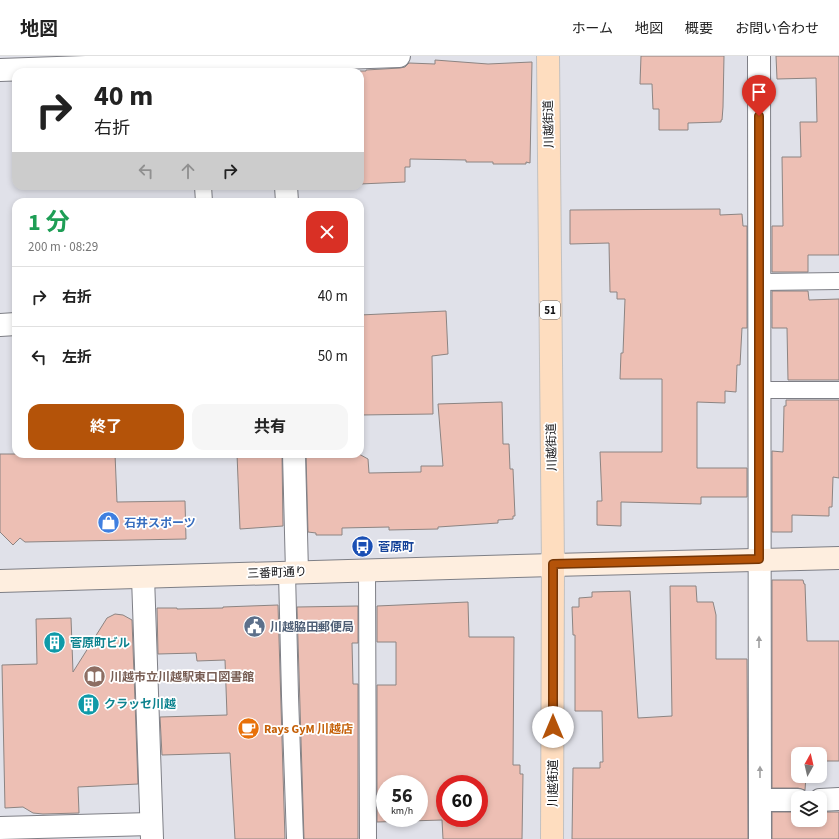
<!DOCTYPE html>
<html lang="ja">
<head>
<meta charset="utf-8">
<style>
  body { margin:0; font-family:"Source Sans 3","Noto Sans JP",sans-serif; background:#f6f6f6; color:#222; height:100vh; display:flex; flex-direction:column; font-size:15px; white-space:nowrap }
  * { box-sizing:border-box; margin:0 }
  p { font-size:13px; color:#767676 }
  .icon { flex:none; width:22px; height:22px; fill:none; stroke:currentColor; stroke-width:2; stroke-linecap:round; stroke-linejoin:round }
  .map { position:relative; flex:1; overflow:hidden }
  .panel { position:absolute; left:12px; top:142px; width:352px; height:260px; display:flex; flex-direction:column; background:#fff; border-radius:12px; box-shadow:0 2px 6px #0003 }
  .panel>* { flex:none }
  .hud { position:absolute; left:12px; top:12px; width:352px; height:122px; border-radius:12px; box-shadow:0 2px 6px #0003; background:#fff; color:#222; overflow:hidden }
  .needle { width:26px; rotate:8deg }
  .controls { position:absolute; left:791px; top:691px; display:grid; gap:8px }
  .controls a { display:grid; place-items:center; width:36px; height:36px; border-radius:8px; background:#fff; box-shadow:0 2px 6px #0003; font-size:20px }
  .speed { position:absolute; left:376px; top:719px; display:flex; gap:8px; font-size:20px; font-weight:700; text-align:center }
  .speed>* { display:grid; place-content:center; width:52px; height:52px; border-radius:50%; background:#fff; box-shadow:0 2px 6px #0003; line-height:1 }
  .speed small { font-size:10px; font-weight:400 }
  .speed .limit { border:6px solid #d22; background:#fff; color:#111 }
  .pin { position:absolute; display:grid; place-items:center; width:34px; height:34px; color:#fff; margin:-41px -17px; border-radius:50% 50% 50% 0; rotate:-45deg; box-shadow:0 0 4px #0007 }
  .pin .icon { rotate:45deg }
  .me { position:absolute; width:44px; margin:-22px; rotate:0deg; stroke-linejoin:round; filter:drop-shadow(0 0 3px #0008) }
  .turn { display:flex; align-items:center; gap:14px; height:84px; padding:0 16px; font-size:18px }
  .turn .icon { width:52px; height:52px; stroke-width:2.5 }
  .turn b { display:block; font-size:28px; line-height:34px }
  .lanes { display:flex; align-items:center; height:38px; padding:0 16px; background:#0003; justify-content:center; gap:20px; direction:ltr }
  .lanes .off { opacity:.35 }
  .round { display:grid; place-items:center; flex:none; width:42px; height:42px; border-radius:12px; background:#f6f6f6 }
  .overview { display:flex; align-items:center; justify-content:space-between; height:68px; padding:0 16px }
  h1 { font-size:24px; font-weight:700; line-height:30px; color:#1e9e55 }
  .button { display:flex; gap:8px; margin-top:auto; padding:8px 16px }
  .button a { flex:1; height:46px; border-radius:12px; background:#b45309; color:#fff; font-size:16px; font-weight:700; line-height:46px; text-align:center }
  .button a+a { background:#f6f6f6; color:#222 }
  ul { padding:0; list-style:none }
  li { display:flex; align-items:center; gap:12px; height:60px; padding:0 16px; border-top:1px solid #e0e0e0 }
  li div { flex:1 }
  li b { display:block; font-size:15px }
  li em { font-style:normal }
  header { display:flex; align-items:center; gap:24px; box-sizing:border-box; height:56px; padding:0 20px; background:#fff; border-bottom:1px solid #e0e0e0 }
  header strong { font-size:19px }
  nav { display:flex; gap:22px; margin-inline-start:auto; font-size:14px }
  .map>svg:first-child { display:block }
</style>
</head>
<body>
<header>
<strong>地図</strong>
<nav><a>ホーム</a><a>地図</a><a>概要</a><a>お問い合わせ</a></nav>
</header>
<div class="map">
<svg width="839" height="783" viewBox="0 0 839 783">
  <rect width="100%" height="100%" fill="#e0e1e9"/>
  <g fill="#edbfb4" stroke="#8c8482" fill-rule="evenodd">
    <path d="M641,0H724L723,51L722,64H721V66L688,67V74H659V53H653L652,28H640Z"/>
    <path d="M776,0H839V199H808V216H772V170H783L782,101H801L800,66H817L816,22L777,23Z"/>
    <path d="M435,4L488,8L532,6L530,107L526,106V108H493V106H466V104L410,103V111H405V126L360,128V15H366V14L400,12L405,11L409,7L435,8Z"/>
    <path d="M720,153V159L742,158L743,170H747V272H742L740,309H737L736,336L725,335V347L697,346V412H747V441H701V448L621,446V470L597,469V445H602L600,396H662V323H620L621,297H623L625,243H617V236H610L609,187L570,188V154Z"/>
    <path d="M772,235H808L809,244L839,243V324H788L787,272H772Z"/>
    <path d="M446,255L448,298L432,300L433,358L360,359V259Z"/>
    <path d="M786,344H839V422L833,421L832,451H829V460L792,459V476H772V395L783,396L784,350H786Z"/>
    <path d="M502,346L503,388H509L510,413H513L515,460H513V463L498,464V467L438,471V473L389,474V471L342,472V479H316V477L308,476L306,398H359L368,403L369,417L421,416V410H443L438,348Z"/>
    <path d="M0,398H115L117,446L185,445L186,483L25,486L20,482L13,489L0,476Z"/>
    <path d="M237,398H282L283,470L240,473Z"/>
    <path d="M772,524H803L804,528H805L807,585H839V705H820V698H798V720H806L805,734L798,732H772Z"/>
    <path d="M670,530H696L697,546H713L716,559V603H747L748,783H572L573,712H600V706H603L602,655H575V579H573L572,551H579V542L592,541V536L630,535L638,662L672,660Z"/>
    <path d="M468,546L469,581H514L513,709H520V718H523L522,783H443L442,764L377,766V629H396V586H377V550ZM385,728H419V762H385ZM445,728H479V762H445Z"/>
    <path d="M278,549L285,783H235L230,697L162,699L160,661L227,659L225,604L197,605L196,597L158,598L157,552H177V553L223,552V551Z"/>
    <path d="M358,550V587H352L353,628H358V783H304L297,551Z"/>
    <path d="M115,558L123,559L132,564L138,728L78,731L79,757L43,758L33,757L23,751L5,752L2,609L37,608L36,563L71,562L73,616L107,562Z"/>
    <path d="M772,756H798V764H820V756H839V783H772Z"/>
  </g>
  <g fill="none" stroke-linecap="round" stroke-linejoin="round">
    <defs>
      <g id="lane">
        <path d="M203,130L204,146"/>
        <path d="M759,226L839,225"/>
        <path d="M759,334H839"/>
        <path d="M367,514L368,783"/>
        <path d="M287,517L290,640L295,783"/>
      </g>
      <g id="street">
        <path d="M759,0L760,783"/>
        <path d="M0,14L399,0"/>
        <path d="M286,130L287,146"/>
        <path d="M0,269L16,268"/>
        <path d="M294,398L297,516"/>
        <path d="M143,521L152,783"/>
        <path d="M760,744H798"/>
        <path d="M820,744L839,743"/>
        <path d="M0,772L151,768"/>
      </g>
      <path id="secondary" d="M0,525L553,509L839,502"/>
      <path id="primary" d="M548,0L553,509L552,783"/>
    </defs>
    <use href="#lane" stroke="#7e7f86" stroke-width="18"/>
    <use href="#street" stroke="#7e7f86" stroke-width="24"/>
    <use href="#secondary" stroke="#7e7f86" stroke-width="24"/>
    <use href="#primary" stroke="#c1c1c2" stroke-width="24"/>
    <use href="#lane" stroke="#fff" stroke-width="16"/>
    <use href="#street" stroke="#fff" stroke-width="22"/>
    <use href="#secondary" stroke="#feeedf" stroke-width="22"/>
    <use href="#primary" stroke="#feddbf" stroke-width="22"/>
  </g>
  <defs><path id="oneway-solid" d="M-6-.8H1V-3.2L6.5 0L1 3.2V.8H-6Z"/></defs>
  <g fill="#a0a0a1">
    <use href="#oneway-solid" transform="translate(759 586) rotate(-90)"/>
    <use href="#oneway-solid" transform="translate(760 716) rotate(-90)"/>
  </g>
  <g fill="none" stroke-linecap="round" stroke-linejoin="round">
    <defs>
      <path id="route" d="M553,671V508L759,503V60"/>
    </defs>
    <use href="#route" stroke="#753606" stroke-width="10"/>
    <use href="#route" stroke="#b45309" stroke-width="7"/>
  </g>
  <defs>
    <symbol id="shop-disc" viewBox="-11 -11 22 22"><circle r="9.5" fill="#3f7fe0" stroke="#fff"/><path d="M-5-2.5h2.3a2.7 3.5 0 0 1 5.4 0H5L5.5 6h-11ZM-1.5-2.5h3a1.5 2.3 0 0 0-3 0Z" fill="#fff"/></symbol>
    <symbol id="bus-disc" viewBox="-11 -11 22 22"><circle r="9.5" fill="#1a4fb4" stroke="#fff"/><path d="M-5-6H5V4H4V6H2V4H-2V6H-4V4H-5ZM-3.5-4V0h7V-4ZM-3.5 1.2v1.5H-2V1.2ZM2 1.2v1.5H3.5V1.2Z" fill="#fff"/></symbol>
    <symbol id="civic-disc" viewBox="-11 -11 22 22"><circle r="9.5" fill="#5c6f8a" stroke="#fff"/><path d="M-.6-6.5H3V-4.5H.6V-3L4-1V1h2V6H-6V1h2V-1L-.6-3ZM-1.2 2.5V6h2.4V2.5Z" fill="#fff"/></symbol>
    <symbol id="building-disc" viewBox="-11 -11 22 22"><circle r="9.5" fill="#0f9aa8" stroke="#fff"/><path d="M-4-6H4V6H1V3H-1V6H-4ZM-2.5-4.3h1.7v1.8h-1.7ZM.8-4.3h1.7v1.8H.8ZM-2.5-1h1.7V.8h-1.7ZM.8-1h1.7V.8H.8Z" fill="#fff"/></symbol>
    <symbol id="library-disc" viewBox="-11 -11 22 22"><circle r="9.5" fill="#8d6e63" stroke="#fff"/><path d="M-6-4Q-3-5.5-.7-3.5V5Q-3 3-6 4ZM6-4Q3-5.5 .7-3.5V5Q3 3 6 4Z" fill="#fff"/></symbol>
    <symbol id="cafe-disc" viewBox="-11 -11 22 22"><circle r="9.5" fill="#e8710a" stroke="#fff"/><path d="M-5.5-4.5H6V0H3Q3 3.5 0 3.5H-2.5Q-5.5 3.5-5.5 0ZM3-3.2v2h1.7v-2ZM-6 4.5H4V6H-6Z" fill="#fff"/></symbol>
  </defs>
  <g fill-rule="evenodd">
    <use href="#shop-disc" x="96" y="454" width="25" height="25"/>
    <use href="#bus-disc" x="350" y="478" width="25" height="25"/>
    <use href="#civic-disc" x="242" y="558" width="25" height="25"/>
    <use href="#building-disc" x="42" y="574" width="25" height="25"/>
    <use href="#library-disc" x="82" y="608" width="25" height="25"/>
    <use href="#building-disc" x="76" y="636" width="25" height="25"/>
    <use href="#cafe-disc" x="236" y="660" width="25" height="25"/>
  </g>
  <g text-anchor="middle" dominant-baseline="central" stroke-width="3.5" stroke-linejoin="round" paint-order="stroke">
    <rect fill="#fff" stroke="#59595b" stroke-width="1" x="540" y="245" width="20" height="18" rx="3"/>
    <g font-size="11" font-weight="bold" fill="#121215">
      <text x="550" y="254">51</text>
    </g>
    <g font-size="12" fill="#121215" stroke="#fff">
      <text transform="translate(549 68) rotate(-91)">川越街道</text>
      <text transform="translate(552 391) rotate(-91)">川越街道</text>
      <text transform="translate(277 517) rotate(-2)">三番町通り</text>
      <text transform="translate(553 727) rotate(-90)">川越街道</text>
    </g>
    <g font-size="12" font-weight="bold" fill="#366cbe" stroke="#fff" text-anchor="start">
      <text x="124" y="467">石井スポーツ</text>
    </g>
    <g font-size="12" font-weight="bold" fill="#164399" stroke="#fff" text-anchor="start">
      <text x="378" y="491">菅原町</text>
    </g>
    <g font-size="12" font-weight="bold" fill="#4e5e75" stroke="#fff" text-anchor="start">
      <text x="270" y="571">川越脇田郵便局</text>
    </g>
    <g font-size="12" font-weight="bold" fill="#0d838f" stroke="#fff" text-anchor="start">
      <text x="70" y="587">菅原町ビル</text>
      <text x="104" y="648">クラッセ川越</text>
    </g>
    <g font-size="12" font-weight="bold" fill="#785e54" stroke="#fff" text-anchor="start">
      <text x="110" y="621">川越市立川越駅東口図書館</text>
    </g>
    <g font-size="12" font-weight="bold" fill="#c56008" stroke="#fff" text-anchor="start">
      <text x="264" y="673">Rays GyM 川越店</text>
    </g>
  </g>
</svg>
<div class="controls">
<a><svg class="needle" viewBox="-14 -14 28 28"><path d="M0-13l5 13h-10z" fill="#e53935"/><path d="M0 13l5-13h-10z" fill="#767676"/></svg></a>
<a><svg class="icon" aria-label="layers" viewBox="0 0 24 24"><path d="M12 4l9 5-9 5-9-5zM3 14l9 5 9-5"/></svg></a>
</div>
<div class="speed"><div>56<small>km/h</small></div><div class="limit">60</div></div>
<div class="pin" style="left:759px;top:60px;background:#d93025"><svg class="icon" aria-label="arrive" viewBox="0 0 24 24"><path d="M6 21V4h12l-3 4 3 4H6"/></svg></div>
<svg class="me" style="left:553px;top:671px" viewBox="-20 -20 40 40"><circle r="19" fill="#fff"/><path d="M0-13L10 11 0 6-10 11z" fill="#b45309"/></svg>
<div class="hud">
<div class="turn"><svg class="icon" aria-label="right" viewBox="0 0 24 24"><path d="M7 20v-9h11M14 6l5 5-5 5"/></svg><div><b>40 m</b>右折</div></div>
<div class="lanes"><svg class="icon off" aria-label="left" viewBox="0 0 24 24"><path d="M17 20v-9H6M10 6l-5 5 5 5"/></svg><svg class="icon off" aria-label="ahead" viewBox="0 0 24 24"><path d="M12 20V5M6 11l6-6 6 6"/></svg><svg class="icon" aria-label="right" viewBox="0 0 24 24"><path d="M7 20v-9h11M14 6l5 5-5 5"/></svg></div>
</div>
<section class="panel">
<div class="overview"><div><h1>1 分</h1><p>200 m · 08:29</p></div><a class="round" style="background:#d93025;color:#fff"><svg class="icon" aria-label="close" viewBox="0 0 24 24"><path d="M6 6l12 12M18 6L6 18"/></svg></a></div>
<ul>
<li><svg class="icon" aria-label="right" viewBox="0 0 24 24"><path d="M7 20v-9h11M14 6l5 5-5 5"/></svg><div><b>右折</b></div><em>40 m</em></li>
<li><svg class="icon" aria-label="left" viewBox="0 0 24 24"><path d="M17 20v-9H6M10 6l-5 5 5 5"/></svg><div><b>左折</b></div><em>50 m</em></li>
</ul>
<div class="button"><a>終了</a><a>共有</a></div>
</section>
</div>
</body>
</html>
